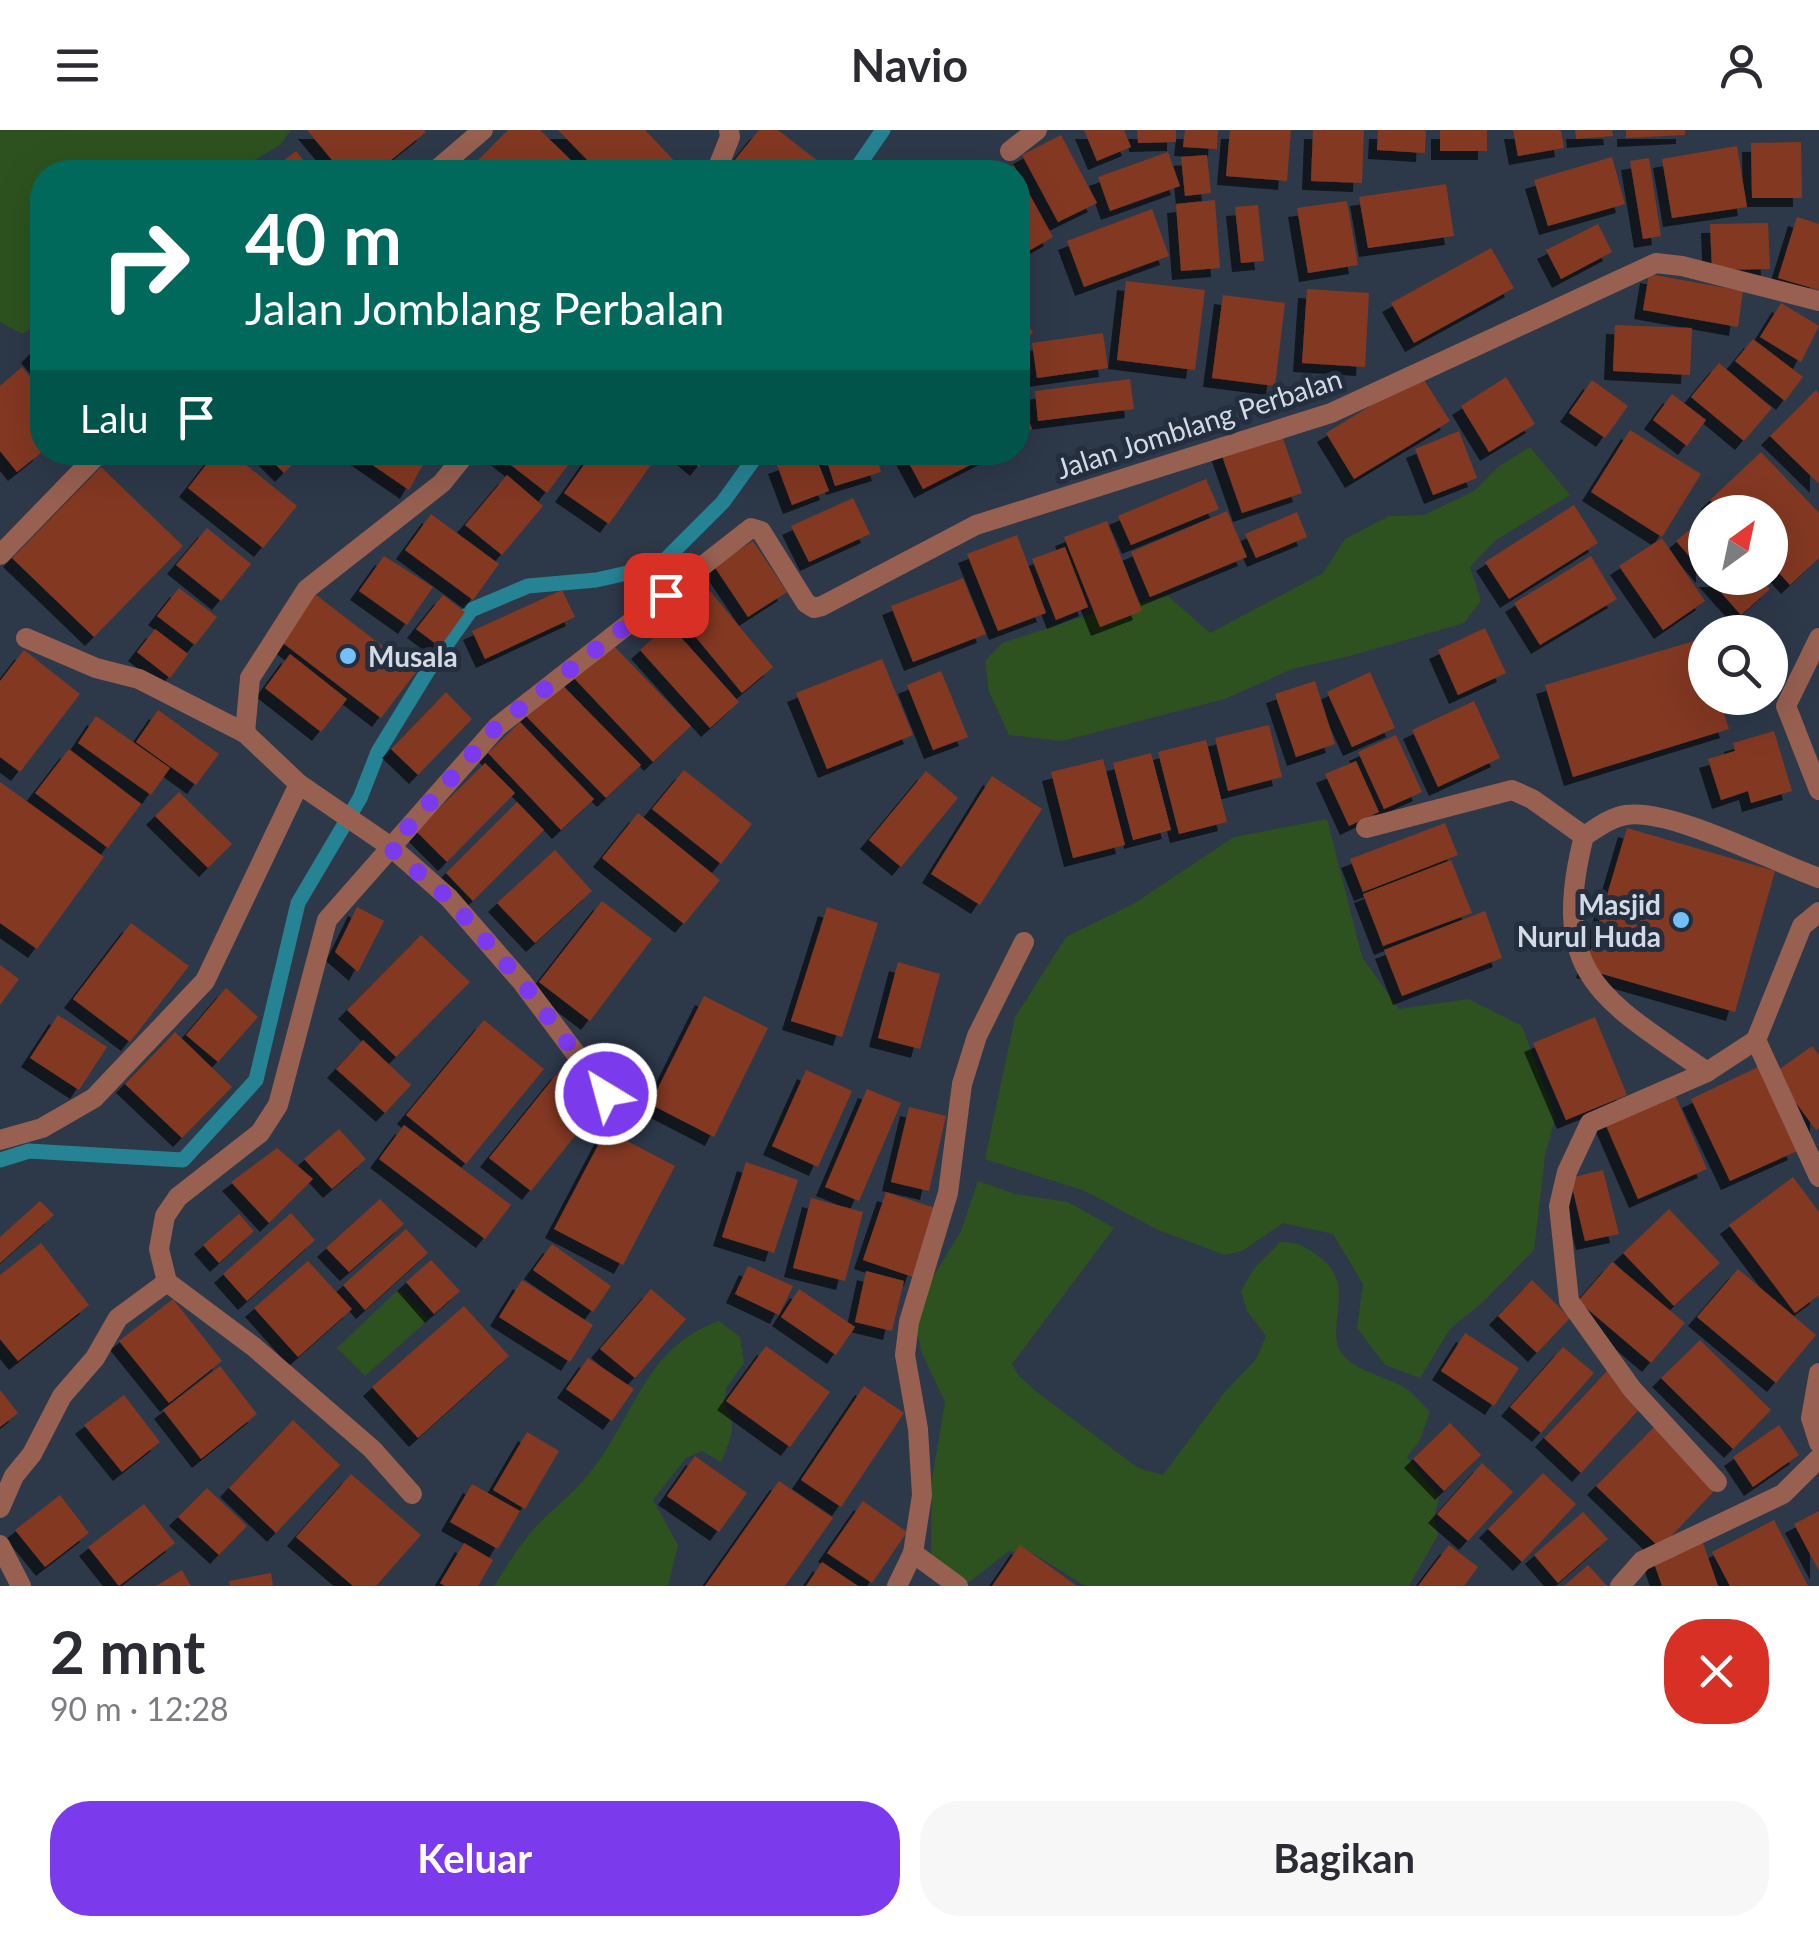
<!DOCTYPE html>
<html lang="id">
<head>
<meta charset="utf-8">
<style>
  body { margin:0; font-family:Lato,sans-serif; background:#f7f7f7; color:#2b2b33; height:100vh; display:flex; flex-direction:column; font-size:38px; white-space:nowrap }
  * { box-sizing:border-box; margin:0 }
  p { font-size:32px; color:#7c7c81 }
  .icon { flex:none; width:55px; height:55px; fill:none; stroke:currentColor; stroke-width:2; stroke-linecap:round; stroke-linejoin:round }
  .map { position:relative; height:1456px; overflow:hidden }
  .sheet { display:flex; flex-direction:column; background:#fff; flex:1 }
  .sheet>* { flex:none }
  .guide { position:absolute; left:30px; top:30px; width:1000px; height:305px; border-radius:40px; box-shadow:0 10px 40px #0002; background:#00695c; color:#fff; overflow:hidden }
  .needle { width:65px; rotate:33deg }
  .tools { position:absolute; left:1688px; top:365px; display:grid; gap:20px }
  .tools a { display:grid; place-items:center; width:100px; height:100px; border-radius:50%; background:#fff; box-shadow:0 10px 40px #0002; font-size:50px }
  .pin { position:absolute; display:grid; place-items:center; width:85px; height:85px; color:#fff; margin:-42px; border-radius:20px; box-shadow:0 5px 15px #0006 }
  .me { position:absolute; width:110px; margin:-55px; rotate:323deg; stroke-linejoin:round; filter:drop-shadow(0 0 8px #0008) }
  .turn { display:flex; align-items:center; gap:35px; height:210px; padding:0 50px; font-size:45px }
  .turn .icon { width:130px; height:130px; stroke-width:2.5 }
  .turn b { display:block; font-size:70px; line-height:85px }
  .then { display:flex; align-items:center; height:95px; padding:0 50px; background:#0003; gap:20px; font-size:38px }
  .round { display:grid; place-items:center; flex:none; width:105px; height:105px; border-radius:40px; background:#f7f7f7 }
  .overview { display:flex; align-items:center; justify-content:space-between; height:170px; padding:0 50px }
  h1 { font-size:60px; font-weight:700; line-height:75px }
  .button { display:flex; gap:20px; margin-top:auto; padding:20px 50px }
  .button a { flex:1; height:115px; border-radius:40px; background:#7c3aed; color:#fff; font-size:40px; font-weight:700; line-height:115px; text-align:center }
  .button a+a { background:#f7f7f7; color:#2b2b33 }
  header { display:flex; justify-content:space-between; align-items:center; height:130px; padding:0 50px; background:#fff; font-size:45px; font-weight:700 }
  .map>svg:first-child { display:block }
</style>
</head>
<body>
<header><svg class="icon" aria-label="menu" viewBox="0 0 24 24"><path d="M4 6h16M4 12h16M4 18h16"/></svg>Navio<svg class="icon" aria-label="person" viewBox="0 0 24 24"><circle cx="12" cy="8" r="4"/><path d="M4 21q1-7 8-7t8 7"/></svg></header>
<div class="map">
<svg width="1819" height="1456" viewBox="0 0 1819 1456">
  <defs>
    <filter id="shadow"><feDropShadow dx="-9" dy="9" stdDeviation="0" flood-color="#0009"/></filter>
  </defs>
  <rect width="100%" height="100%" fill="#2d3849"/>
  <g fill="#2d521f">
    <path d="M0,0H291L280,15L235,42H42V191L22,204L0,192Z"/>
    <path d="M1530,317L1570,365L1496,410L1470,437L1481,471L1464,493L1350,526L1292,539L1225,569L1062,611L1009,605L989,562L985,531L1002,513L1094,483L1168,466L1210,503L1323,443L1345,409L1389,386L1424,385L1474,361L1498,337Z"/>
    <path d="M1327,689L1362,827L1399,879L1468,869L1522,896L1555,987L1545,1026L1534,1120L1484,1171L1450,1199L1420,1248L1385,1235L1357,1198L1363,1154L1333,1104L1283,1093L1242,1121L1225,1125L1158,1100L1085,1061L985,1029L1015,887L1066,807L1135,773L1234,707Z"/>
    <path d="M978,1051L1015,1064L1068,1072L1114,1098L1012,1234L1019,1246L1037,1262L1138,1338L1163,1345L1224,1263L1256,1229L1266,1206L1247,1181L1241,1161L1253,1140L1280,1112C1299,1112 1306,1117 1321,1128C1357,1156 1325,1197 1341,1222C1356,1244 1390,1246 1408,1260C1416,1266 1423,1275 1430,1282L1419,1312L1407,1327L1439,1367L1434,1388L1438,1405L1409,1456H1085L1034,1424L1009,1421L964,1456L935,1448L931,1420L932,1349L945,1272L922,1223L915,1194L927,1157L961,1101Z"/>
    <path d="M399,1159L428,1190L365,1246L337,1218Z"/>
    <path d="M719,1191L740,1207L744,1233L726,1258L724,1274C739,1294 730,1310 721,1332L702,1321L686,1328L653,1370L678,1415L668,1456H494C504,1441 513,1425 524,1411C542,1386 569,1369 588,1345C635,1288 644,1217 719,1191Z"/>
  </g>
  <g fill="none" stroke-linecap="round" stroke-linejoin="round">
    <g stroke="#268393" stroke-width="15">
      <path d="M854,42L883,0"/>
      <path d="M0,1030L29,1021L183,1030L256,950L298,773L360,668L378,622L427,542L471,480L528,456L596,450L659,436L723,372L759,322"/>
    </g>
  </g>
  <g fill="#833920" filter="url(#shadow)">
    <path d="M307,0H424L426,2L376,42H342Z"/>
    <path d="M508,0H540L583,42H487L476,32Z"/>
    <path d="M558,0H645L680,37L674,42H599Z"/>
    <path d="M759,0H778L832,42H725Z"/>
    <path d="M1084,0H1124L1131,17L1097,31Z"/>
    <path d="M1137,0H1176V12L1138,13Z"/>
    <path d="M1185,0H1218L1217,19L1183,17Z"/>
    <path d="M1230,0H1291L1287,51L1226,46Z"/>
    <path d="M1313,0H1364L1362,53L1311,51Z"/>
    <path d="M1378,0H1426L1425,23L1377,20Z"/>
    <rect x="1440" y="0" width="47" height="21"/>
    <path d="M1513,0H1561L1564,18L1518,26Z"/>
    <path d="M1575,0H1612L1613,6L1576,9Z"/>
    <path d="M1626,0H1685V5L1626,8Z"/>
    <path d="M1061,5L1097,73L1058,92L1022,25Z"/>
    <path d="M1801,12L1802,68H1752L1751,13Z"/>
    <path d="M1737,16L1747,77L1672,88L1662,29Z"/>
    <path d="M296,21L313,42H269Z"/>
    <path d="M1168,22L1180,56L1110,81L1098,47Z"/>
    <path d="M1207,25L1211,63L1185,66L1181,27Z"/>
    <path d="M1612,27L1625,74L1548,96L1534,50Z"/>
    <path d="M1649,28L1661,106L1643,109L1630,31Z"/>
    <path d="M1014,36L1053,107L1018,127V42H1002Z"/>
    <path d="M1446,54L1454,106L1368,118L1359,67Z"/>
    <path d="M1215,70L1220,138L1181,141L1176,74Z"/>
    <path d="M1347,71L1358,135L1308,143L1297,78Z"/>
    <path d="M1258,75L1264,131L1241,133L1235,77Z"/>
    <path d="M1152,79L1169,126L1084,157L1067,111Z"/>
    <path d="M1797,87L1819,94V160L1778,148Z"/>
    <path d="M1768,93L1770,139L1712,140L1710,94Z"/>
    <path d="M1598,94L1612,122L1561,149L1546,120Z"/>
    <path d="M1491,118L1514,158L1414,213L1391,173Z"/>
    <path d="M1649,144L1743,161L1738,197L1643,180Z"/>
    <path d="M1126,151L1205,160L1195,240L1117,230Z"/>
    <path d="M1307,159L1369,163L1365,237L1302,233Z"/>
    <path d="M1223,165L1285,173L1275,256L1212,248Z"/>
    <path d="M1781,173L1819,196L1801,232L1760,207Z"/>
    <path d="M1018,178L1033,203L1018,213Z"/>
    <path d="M1615,195L1692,198L1690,245L1613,241Z"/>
    <path d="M1103,203L1108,238L1037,248L1032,213Z"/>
    <path d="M1753,209L1803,247L1785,271L1735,231Z"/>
    <path d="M42,212V238L30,224Z"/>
    <path d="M1719,233L1772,278L1744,311L1691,267Z"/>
    <path d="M22,237L42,262V322L17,342L0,321V256Z"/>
    <path d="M1421,245L1450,291L1354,349L1326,303Z"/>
    <path d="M1506,247L1535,294L1489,322L1461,276Z"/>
    <path d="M1130,249L1134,279L1038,291L1035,261Z"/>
    <path d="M1592,250L1628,276L1605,308L1569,283Z"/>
    <path d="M1816,260L1819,264V354L1770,306Z"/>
    <path d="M1018,263L1032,299L1018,305Z"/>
    <path d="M1672,264L1706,290L1687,316L1653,290Z"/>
    <path d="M1280,300L1302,363L1242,383L1220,320Z"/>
    <path d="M1630,300L1701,344L1662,407L1591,362Z"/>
    <path d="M1459,301L1477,348L1433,365L1415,319Z"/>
    <path d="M216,322H230L297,376L263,418L188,358Z"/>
    <path d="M263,322H304L284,343Z"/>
    <path d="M359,322H430L409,360L358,325Z"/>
    <path d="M501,322H578L547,363L498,325Z"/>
    <path d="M593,322H639L653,332L609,394L564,363Z"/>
    <path d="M681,322H711L699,337Z"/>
    <path d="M814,322L829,361L792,375L777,335Z"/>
    <path d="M824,322H875L881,342L835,356Z"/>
    <path d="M903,322H987L988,326L923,359Z"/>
    <path d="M1761,322L1819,383V428L1790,455L1770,433V382H1722L1710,370Z"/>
    <path d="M101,337L183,416L94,507L12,428Z"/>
    <path d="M507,345L543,376L502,425L465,395Z"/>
    <path d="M1206,349L1219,379L1131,415L1118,386Z"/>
    <path d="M853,368L870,404L809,432L791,396Z"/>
    <path d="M1574,375L1598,413L1509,469L1485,432Z"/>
    <path d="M1227,381L1247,427L1150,467L1131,422Z"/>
    <path d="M1297,382L1307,407L1256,428L1245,404Z"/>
    <path d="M431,384L499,434L473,470L405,420Z"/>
    <path d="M1705,387V444L1676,411Z"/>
    <path d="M1107,391L1142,481L1100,497L1064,407Z"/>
    <path d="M207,398L251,434L221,471L176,435Z"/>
    <path d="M1017,405L1046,483L998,501L967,424Z"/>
    <path d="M1662,408L1705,471L1663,500L1619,436Z"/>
    <path d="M753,411L787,462L748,487L714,436Z"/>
    <path d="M1065,417L1088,477L1056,490L1032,429Z"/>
    <path d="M384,426L433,457L407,495L359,461Z"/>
    <path d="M1591,426L1617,469L1540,515L1514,473Z"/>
    <path d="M963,448L986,504L913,532L891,476Z"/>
    <path d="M1708,448H1759L1770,459L1741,485Z"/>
    <path d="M179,458L217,487L195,515L157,486Z"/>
    <path d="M562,460L575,487L485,529L472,501Z"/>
    <path d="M710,461L773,537L742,563L679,487Z"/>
    <path d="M315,464L416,542L381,588L279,510Z"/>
    <path d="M443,465L465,482L440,517L416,499Z"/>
    <path d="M669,494L739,572L710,598L640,520Z"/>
    <path d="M1485,498L1506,543L1458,565L1438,520Z"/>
    <path d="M155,499L188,524L170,548L137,522Z"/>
    <path d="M1701,509L1705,522V568H1719L1729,599L1573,647L1545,555Z"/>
    <path d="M610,512L691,596L653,632L573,547Z"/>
    <path d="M24,520L80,564L20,642L0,627V551Z"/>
    <path d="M290,524L347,569L321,602L265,558Z"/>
    <path d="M882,529L913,605L827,639L796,563Z"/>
    <path d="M941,541L968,607L933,620L907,555Z"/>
    <path d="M1370,542L1395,598L1352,617L1327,562Z"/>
    <path d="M1315,551L1335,614L1296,627L1275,564Z"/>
    <path d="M560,553L641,635L606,668L526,586Z"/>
    <path d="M446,562L472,589L418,645L391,619Z"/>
    <path d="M1474,571L1500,628L1438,657L1412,600Z"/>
    <path d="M158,580L219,624L196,655L136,612Z"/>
    <path d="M96,586L170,638L151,665L78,613Z"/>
    <path d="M520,592L594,669L561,700L488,623Z"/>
    <path d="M1269,595L1282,647L1228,661L1215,608Z"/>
    <path d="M1774,601L1792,661L1751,673L1748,661L1721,670L1708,629L1735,621L1733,613Z"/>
    <path d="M1396,605L1422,662L1384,679L1358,622Z"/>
    <path d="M1206,610L1227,692L1179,704L1158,622Z"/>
    <path d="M69,619L141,674L108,718L35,663Z"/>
    <path d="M1151,623L1171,700L1133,710L1113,633Z"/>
    <path d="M1103,629L1125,715L1073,728L1051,642Z"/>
    <path d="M1356,631L1379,682L1349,696L1325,644Z"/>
    <path d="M485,633L515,663L447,732L416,701Z"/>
    <path d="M684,640L752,694L721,734L652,679Z"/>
    <path d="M926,641L958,668L901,737L869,710Z"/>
    <path d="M992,646L1042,679L980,775L931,744Z"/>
    <path d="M0,652L104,727L37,819L0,793Z"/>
    <path d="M179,662L232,714L208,738L155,686Z"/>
    <path d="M517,672L544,700L473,771L446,743Z"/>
    <path d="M638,683L720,750L684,794L602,728Z"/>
    <path d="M1445,693L1458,725L1363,762L1350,729Z"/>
    <path d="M1627,698L1775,741L1735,882L1585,839Z"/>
    <path d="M555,720L592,761L535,813L497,773Z"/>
    <path d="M1451,730L1472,783L1383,816L1363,764Z"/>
    <path d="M602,771L652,809L590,891L539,852Z"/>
    <path d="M357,777L384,791L358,842L335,822Z"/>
    <path d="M827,777L878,793L842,907L791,891Z"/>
    <path d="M1485,781L1502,828L1402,866L1384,820Z"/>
    <path d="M131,793L189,836L130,912L73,869Z"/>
    <path d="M421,805L470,852L396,927L347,880Z"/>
    <path d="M898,832L940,844L920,919L878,908Z"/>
    <path d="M0,835L19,849L0,875Z"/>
    <path d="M226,858L258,887L218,932L186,905Z"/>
    <path d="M704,866L768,898L714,1007L650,974Z"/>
    <path d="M58,885L107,917L79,960L30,928Z"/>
    <path d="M1595,887L1627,965L1566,990L1533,913Z"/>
    <path d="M484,890L544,939L466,1034L406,985Z"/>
    <path d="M175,902L232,957L182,1008L125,954Z"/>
    <path d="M363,910L411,955L385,983L336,939Z"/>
    <path d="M1812,916L1819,925V998L1816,1000L1774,943Z"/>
    <path d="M1758,937L1797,1021L1730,1051L1691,969Z"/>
    <path d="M560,940L601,973L531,1061L489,1028Z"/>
    <path d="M806,940L852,961L818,1037L772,1016Z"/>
    <path d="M867,959L901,973L859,1071L825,1057Z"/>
    <path d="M1673,960L1707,1039L1638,1069L1604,991Z"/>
    <path d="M909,977L946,986L929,1061L891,1052Z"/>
    <path d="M404,995L511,1075L485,1109L379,1029Z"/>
    <path d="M339,999L366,1029L332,1059L304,1029Z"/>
    <path d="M606,1000L675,1036L623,1135L554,1099Z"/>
    <path d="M277,1018L313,1049L269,1093L231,1052Z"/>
    <path d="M746,1032L798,1050L774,1123L722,1107Z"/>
    <path d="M1603,1040L1619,1104L1585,1111L1570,1048Z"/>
    <path d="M1793,1047L1819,1082V1165L1795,1183L1729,1095Z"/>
    <path d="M886,1062L935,1078L913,1147L863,1130Z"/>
    <path d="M811,1068L863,1082L845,1151L793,1138Z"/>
    <path d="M380,1069L404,1094L349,1142L326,1118Z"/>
    <path d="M40,1071L54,1085L0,1133V1107Z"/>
    <path d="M1669,1079L1720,1133L1674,1176L1623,1123Z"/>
    <path d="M291,1083L315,1110L247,1171L223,1144Z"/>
    <path d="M239,1084L254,1101L219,1133L203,1115Z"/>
    <path d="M406,1099L428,1123L365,1180L343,1155Z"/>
    <path d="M41,1113L89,1175L18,1231L0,1209V1145Z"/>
    <path d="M552,1114L611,1156L593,1182L533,1140Z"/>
    <path d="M431,1130L460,1161L434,1184L406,1152Z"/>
    <path d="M308,1131L352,1179L298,1227L254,1178Z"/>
    <path d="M1612,1132L1685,1193L1651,1233L1578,1171Z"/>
    <path d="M748,1136L793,1156L779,1185L735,1164Z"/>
    <path d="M1738,1139L1816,1205L1776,1253L1697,1187Z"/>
    <path d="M866,1141L904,1151L892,1201L855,1192Z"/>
    <path d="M522,1150L593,1195L570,1232L499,1187Z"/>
    <path d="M1532,1150L1570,1188L1537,1223L1498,1186Z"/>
    <path d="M651,1159L686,1189L635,1248L600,1219Z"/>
    <path d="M799,1159L855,1197L836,1225L781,1187Z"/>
    <path d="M173,1169L222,1231L169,1273L119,1211Z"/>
    <path d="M464,1176L509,1226L418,1308L372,1257Z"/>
    <path d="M1465,1203L1519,1238L1494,1276L1441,1241Z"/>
    <path d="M1700,1210L1771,1280L1733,1319L1661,1248Z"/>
    <path d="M766,1216L830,1262L790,1317L726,1271Z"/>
    <path d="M1563,1217L1594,1243L1541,1303L1510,1277Z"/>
    <path d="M588,1228L634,1259L612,1291L566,1259Z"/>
    <path d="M220,1236L257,1284L201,1329L163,1280Z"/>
    <path d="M1607,1241L1643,1275L1581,1343L1544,1308Z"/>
    <path d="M864,1256L904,1283L841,1377L801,1350Z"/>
    <path d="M0,1260L18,1283L0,1297Z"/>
    <path d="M124,1265L160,1312L122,1342L84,1295Z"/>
    <path d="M293,1290L340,1335L276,1403L229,1358Z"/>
    <path d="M1450,1293L1481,1325L1444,1361L1413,1329Z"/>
    <path d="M1779,1295L1799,1325L1753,1357L1733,1327Z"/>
    <path d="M1654,1297L1717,1358L1660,1418L1596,1356Z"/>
    <path d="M527,1302L559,1321L525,1379L493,1360Z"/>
    <path d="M695,1326L747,1363L719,1402L667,1366Z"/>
    <path d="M1482,1333L1513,1362L1468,1411L1437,1384Z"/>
    <path d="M1543,1343L1576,1374L1522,1432L1488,1399Z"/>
    <path d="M351,1344L421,1405L376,1456H353L296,1407Z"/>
    <path d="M779,1351L833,1388L785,1456H705Z"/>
    <path d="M472,1354L520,1381L498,1419L450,1392Z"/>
    <path d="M207,1358L247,1396L219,1425L178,1387Z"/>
    <path d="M60,1365L89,1403L45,1437L15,1400Z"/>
    <path d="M863,1371L907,1402L872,1453L827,1423Z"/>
    <path d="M144,1374L175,1413L119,1456L88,1417Z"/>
    <path d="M1819,1381V1441L1794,1394Z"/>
    <path d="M1583,1382L1608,1409L1558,1453L1534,1425Z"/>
    <path d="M1774,1390L1808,1456H1730L1712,1422Z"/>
    <path d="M464,1413L493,1430L478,1456H445L440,1453Z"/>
    <path d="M1703,1413L1718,1456H1662L1653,1430Z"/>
    <path d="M1020,1415L1077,1456H992Z"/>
    <path d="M1449,1415L1478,1437L1464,1456H1418Z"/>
    <path d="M822,1432L858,1456H806Z"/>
    <path d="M1588,1435L1607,1456H1564Z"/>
    <path d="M182,1440L191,1456H156Z"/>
    <path d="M271,1443L273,1456H230L229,1451Z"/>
  </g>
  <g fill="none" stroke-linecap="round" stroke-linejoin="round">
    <g stroke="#976051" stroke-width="20">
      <path d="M1010,21L1037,0"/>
      <path d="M434,42L483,0"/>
      <path d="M716,42L730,7L729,0"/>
      <path d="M0,425L100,322"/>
      <path d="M26,508L96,538L139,549L245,603L299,654L391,717L449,768L522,852L606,964"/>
      <path d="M1819,508L1786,576L1819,660"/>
      <path d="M245,603L250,548L307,459L442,353L467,322"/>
      <path d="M1366,698L1512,660L1532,669L1584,706"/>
      <path d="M1819,748C1773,732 1671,678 1626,685C1611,687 1597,698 1584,706C1548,847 1603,869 1707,942L1756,910L1802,796L1819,782"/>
      <path d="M1756,910L1819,1047"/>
      <path d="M1707,942L1590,993L1567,1042L1559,1076L1569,1171L1632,1259L1717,1352"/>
      <path d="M0,1010L42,998L94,968L205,851L299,654"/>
      <path d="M1819,1243L1811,1288L1819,1313"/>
      <path d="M412,1364L372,1319L254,1217L167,1152L159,1119L165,1086L178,1067L260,1003L278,975L327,790L497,597L751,398L761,401L806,473L814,478L822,476L976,395L1331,283L1656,133L1682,136L1819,171"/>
      <path d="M0,1378L14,1346L32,1324L62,1266L95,1228L118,1188L167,1152"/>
      <path d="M0,1415L21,1456"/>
      <path d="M913,1423L958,1456"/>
      <path d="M897,1456L913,1423L922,1365L918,1299L905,1225L909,1192L948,1063L962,954L977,906L1024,812"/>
      <path d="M1620,1456L1642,1431L1783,1364L1819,1328"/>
    </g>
  </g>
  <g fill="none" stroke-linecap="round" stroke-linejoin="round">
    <path stroke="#7c3aed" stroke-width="18" stroke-dasharray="0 32.4" d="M606,964L522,852L448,768L390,718L496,597L666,465"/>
  </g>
  <g fill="#74c0f6" stroke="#232e3f" stroke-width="4">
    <circle cx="348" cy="526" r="10"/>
    <circle cx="1681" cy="790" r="10"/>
  </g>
  <g text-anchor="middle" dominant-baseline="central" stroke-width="10" stroke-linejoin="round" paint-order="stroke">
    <g font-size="28" fill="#d3dae5" stroke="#232e3f">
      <text transform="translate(1199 293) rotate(-18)">Jalan Jomblang Perbalan</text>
    </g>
    <g font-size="28" font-weight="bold" fill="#d3dae5" stroke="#232e3f" text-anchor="start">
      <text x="368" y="526">Musala</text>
      <text x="1661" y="774" text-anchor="end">Masjid<tspan x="1661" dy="32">Nurul Huda</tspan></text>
    </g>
  </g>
</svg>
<div class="tools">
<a><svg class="needle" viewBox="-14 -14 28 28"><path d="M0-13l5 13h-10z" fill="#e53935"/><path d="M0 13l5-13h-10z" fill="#7c7c81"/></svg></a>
<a><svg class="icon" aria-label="search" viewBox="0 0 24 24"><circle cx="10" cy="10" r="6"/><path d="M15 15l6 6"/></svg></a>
</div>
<div class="pin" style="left:666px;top:465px;background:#d93025"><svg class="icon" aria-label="arrive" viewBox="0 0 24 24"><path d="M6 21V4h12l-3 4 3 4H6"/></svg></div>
<svg class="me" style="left:606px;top:964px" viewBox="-20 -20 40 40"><circle r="17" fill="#7c3aed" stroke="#fff" stroke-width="3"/><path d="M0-11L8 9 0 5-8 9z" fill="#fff"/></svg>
<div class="guide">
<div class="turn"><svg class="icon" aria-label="right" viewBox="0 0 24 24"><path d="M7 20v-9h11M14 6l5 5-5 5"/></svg><div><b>40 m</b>Jalan Jomblang Perbalan</div></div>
<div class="then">Lalu<svg class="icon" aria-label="arrive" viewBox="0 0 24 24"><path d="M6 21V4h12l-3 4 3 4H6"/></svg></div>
</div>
</div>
<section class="sheet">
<div class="overview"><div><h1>2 mnt</h1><p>90 m · 12:28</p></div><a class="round" style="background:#d93025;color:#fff"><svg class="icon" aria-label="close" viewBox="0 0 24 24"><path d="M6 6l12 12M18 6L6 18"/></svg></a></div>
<div class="button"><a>Keluar</a><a>Bagikan</a></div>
</section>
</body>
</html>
